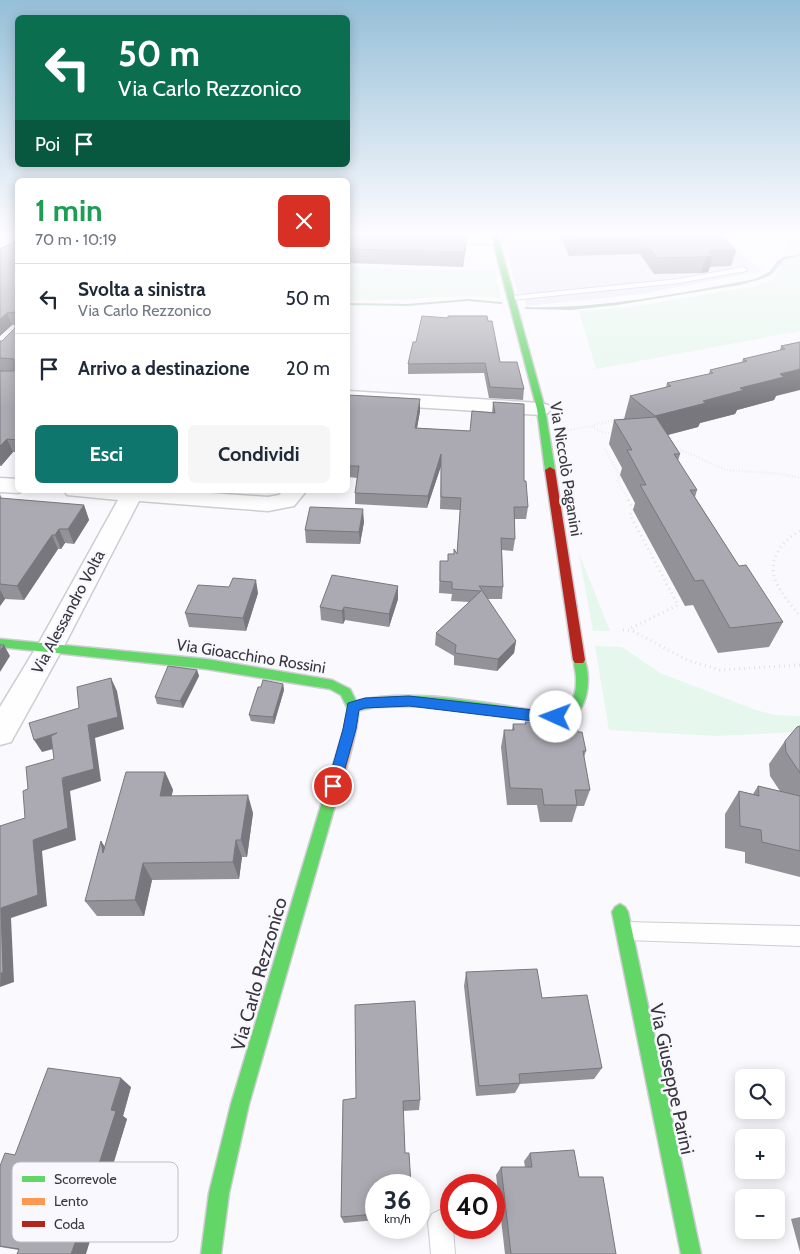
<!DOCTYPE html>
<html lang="it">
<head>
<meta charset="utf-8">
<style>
  body { margin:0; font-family:Cabin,sans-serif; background:#f6f6f7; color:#1f2937; height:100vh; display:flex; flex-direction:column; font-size:19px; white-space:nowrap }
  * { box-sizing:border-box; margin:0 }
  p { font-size:16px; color:#747a83 }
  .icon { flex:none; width:28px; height:28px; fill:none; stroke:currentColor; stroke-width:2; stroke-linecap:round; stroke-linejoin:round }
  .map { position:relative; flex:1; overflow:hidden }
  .drawer { position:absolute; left:15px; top:178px; width:335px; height:315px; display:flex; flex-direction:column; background:#fff; border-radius:8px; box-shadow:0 2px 12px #0003 }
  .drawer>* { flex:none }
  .banner { position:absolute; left:15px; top:15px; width:335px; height:152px; border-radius:8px; box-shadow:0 2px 12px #0003; background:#0b6e4f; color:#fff; overflow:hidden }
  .buttons { position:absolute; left:735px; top:1069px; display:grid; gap:10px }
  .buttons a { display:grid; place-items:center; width:50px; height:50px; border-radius:8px; background:#fff; box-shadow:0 2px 12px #0003; font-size:25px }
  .speed { position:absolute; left:365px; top:1174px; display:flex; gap:10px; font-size:25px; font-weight:700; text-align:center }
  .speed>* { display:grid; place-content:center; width:65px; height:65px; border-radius:50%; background:#fff; box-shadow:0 2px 12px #0003; line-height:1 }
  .speed small { font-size:12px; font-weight:400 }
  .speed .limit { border:8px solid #d22; background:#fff; color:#111 }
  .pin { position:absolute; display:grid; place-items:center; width:42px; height:42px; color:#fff; margin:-21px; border:2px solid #fff; border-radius:50%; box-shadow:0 1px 5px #0007 }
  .me { position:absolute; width:55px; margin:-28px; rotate:272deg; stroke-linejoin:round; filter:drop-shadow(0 0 4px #0008) }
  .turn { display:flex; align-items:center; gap:18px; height:105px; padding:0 20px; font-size:22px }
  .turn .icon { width:65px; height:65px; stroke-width:2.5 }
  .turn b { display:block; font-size:35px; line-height:42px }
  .then { display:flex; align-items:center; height:48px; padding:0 20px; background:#0003; gap:10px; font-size:19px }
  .round { display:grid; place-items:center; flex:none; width:52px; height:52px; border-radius:8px; background:#f6f6f7 }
  .overview { display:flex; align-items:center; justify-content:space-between; height:85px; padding:0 20px }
  h1 { font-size:30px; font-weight:700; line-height:38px; color:#1e9e55 }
  .action { display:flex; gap:10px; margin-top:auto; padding:10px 20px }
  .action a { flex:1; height:58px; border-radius:8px; background:#0f766e; color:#fff; font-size:20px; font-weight:700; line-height:58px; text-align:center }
  .action a+a { background:#f6f6f7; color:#1f2937 }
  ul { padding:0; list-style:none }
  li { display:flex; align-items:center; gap:15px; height:70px; padding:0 20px; border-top:1px solid #e0e1e3 }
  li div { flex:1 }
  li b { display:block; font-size:19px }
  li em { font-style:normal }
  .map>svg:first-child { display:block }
</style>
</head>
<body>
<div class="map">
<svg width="800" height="1254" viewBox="0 0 800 1254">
  <rect width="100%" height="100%" fill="#faf9fe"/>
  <path fill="#ecebf5" d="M716,234L763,271L642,294L526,306L523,294L518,293L502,235Z"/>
  <g fill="#e6f7ed">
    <path d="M792,234H800V331L596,369L579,311L631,307L755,286L774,279Z"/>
    <path d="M348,266L413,270H494L501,298C450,293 399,302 348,300Z"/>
    <path d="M579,554L610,631H593Z"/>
    <path d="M595,646L622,647L660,673L756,710L774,715L800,716V732L717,736L609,730Z"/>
  </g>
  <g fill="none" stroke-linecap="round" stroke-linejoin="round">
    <g fill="#b8cfc0" fill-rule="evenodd">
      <path d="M800,254V256L789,258L784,260L772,274L765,278L740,285L617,305L571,310L526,309L524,308L526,307C598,309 669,295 740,282L755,279L769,272L778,260L784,257Z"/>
      <path d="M468,299L501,302L503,303L501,304L468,301L407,306L348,305V303L407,304Z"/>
    </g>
    <defs>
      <g id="lane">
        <path d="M743,267L747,269L746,271L679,283L512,300L508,298L512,296L679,279Z"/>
        <path d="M625,922L800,926V946L625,940L618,938L616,931L618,924Z"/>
        <path d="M440,1210L448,1214L453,1228L455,1254H431L428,1222L432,1214Z"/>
      </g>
      <g id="street">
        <path d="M431,236H495L502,240L495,244L426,243L424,240L426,237Z"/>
        <path d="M348,391L541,403L548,405L551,409L548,413L541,415L348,403Z"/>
        <path d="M0,478L18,479V490H26L18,493L0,492Z"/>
        <path d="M64,490H168L268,497L279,495L284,490H307L294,506L268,511L139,501L63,648L11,742L0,745V707L40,641L118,500L67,495Z"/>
      </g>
      <g id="fast">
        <path d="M491,234H497L545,409L555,470L553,472H547L545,470L537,409Z"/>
        <path d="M0,639L206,659L332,680L350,689L356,701C415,687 487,704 546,712C569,710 577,702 576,677C576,670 572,663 575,657H583C591,672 590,706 573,716C566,720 554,721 546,722L423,706L374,707L353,712L349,711L341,695L330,689L206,669L0,647Z"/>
        <path d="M329,796L334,798L336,802L249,1104L229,1193L221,1254H201L209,1193L231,1104L322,802L324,798Z"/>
        <path d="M620,904L625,907L628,912L701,1254H681L612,912L615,907Z"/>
      </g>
      <path id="slow" d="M353,702L357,703C364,716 341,785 336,802L334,806L329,808L324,806L322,802L344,729L349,703Z"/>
      <path id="jam" d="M550,467L555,470L585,660L583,663H575L573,660L545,470Z"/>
    </defs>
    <use href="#lane" stroke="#cecdd3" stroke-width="2"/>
    <use href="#street" stroke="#cecdd3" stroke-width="3"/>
    <use href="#fast" stroke="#cecdd3" stroke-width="3"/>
    <use href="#slow" stroke="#cecdd3" stroke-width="3"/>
    <use href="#jam" stroke="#cecdd3" stroke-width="3"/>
    <g stroke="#e2e2e3" stroke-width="2" stroke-dasharray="0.5 2" stroke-linecap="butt">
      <path d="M733,234C757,259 765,263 800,267"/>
      <path d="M0,243L18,244"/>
    </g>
    <g stroke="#e2e2e3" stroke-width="2.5" stroke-dasharray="0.5 2.5" stroke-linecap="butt">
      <path d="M568,430L592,426"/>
      <path d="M615,434L601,432L592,426L628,416"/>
      <path d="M672,446L726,470L782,474L800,478"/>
      <path d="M605,449L620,476L617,480L629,501"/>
    </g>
    <g stroke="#e2e2e3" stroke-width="3" stroke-dasharray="1 4" stroke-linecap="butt">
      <path d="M628,500L633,509L630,515L678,605L629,629"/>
      <path d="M800,531C790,536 783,543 777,553C764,577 786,598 800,616"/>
      <path d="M623,630L633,631L687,660L720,670L800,665"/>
    </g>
    <use href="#lane" fill="#fefeff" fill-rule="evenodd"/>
    <use href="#street" fill="#fefeff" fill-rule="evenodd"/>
    <use href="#fast" fill="#63d668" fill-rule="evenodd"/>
    <use href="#slow" fill="#ff974d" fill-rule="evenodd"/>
    <use href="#jam" fill="#b3261e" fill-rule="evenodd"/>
  </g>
  <g fill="#939299">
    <path d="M348,234L466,246L463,267L348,263Z"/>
    <path d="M559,234H721L736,251L731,266L710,267L708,272L701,273L654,274L640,254L569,256Z"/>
    <path d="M18,240V452H13L1,466H0V341H2L15,328V325H12L0,336V249Z"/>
    <path d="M488,321L500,362L524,389L523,400L489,398L484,373L408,374V364L416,342Z"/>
    <path d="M800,342L774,400L737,410L735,414L700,423L698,427L668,435L680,454L678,461L697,490L695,497L739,566L783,622L769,647L718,653L693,605L685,606L633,510L635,503L620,475L622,468L609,444L614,420L624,419L630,396L666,387L667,383L709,374L710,370L742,362L743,359L780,350L781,346Z"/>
    <path d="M348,395L420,399V411L417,428L470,431L492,413L493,402L524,481L528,507L526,519H515V539L513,551L502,550L503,587L502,599H487L516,641L514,653L497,671L454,665V656L435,645L436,633L469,602L451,601L452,594L439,593L440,561H447L457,554L460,510L440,509L441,466L427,508L355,504V493L357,478L348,477Z"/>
    <path d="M0,494L2,499L84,505L89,520L74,544L65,543L61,549H58L24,600L5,599L0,606Z"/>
    <path d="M364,522L360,544L306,543L305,530Z"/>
    <path d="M258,593L246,631L189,627L185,613Z"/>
    <path d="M398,599L389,627L345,620L343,624L321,620L320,607Z"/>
    <path d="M197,670L199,676L183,708L157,704L155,697Z"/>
    <path d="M283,684L284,690L274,724L251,721L249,715L261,687Z"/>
    <path d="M525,722L578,732L586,751L584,757L590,790L584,806H577L572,822H540L537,805H507L501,747L504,730H512L513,724H525Z"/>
    <path d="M800,726V877L745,863V852L725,848V814L739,791L753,794L758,786L780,791L770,776L769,764L785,741Z"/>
    <path d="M165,772L173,790L171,796L253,813L247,857H242L239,879L152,880L144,916H97L85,901L101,841L105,847Z"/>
    <path d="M466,972L542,998L602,1068L594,1079L520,1084L515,1093L476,1096L464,986Z"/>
    <path d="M131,1087L123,1116L127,1119L112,1168L118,1172L98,1242L90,1241L19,1250L0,1247V1166L15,1155Z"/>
    <path d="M343,1100H420L419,1110L403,1111L405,1153L376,1185V1220L344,1223L341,1217Z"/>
    <path d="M530,1153L579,1177L616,1254H505L496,1175L501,1167H525L524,1161Z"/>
    <path d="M800,1217V1252L791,1219Z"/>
  </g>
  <g fill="#78777d">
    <path d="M467,234L466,246L463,267L464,252Z"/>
    <path d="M713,256L708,272L701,273L706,257Z"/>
    <path d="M7,313L12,325L0,336V319Z"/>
    <path d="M800,369V390L776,396L774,400L737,410L735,414L700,423L698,427L648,440L655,416L703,401L780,374Z"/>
    <path d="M420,399V411L415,439V428Z"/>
    <path d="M7,439L13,452L1,466L0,463V446Z"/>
    <path d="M441,454V466L427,508L428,496Z"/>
    <path d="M84,505L89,520L74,544L68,529Z"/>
    <path d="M363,509L364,522L360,544L359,532Z"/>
    <path d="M59,529L65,543L61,549L55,535Z"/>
    <path d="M52,535L58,549L24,600L17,586Z"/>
    <path d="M256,580L258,593L246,631L243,618Z"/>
    <path d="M398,586V599L389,627V614Z"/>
    <path d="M0,590L5,599L0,606Z"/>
    <path d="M344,607L345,620L343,624L342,611Z"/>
    <path d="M516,641L514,653L497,671L498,659Z"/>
    <path d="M4,645L10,656L0,672V651Z"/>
    <path d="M197,670L199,676L183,708L180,701Z"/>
    <path d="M111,678L117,691L124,729L95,738L101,781L70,791L76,840L42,851L47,906L11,918L14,982L0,987L1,908Z"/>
    <path d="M283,684L284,690L274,724L273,717Z"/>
    <path d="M57,733L64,746L42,752L34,740Z"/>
    <path d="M165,772L173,790L168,813L160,796Z"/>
    <path d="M248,795L253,813L247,857L241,840Z"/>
    <path d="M236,840L242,857L239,879L233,862Z"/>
    <path d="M101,841L111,858L103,853Z"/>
    <path d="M143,863L152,880L144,916L135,900Z"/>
    <path d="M121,1078L131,1087L123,1116L127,1119L112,1168L118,1172L98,1242L85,1238L99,1164L111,1110Z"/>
    <path d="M77,1237L90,1241L86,1254H71Z"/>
  </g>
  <g fill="#abaab2" stroke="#78777d">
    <path d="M348,234H467L464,252L348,249Z"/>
    <path d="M569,234H721L736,251H709L713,256L706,257L657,258L643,239L572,240Z"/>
    <path d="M18,240V440L7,439L0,446V371H14V359L0,358V341H2L15,328V312L7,313L0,319V249Z"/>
    <path d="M422,316L448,318V316H487L488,321H492L500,362H517L524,389L490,387L485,363L408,364L413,342H416Z"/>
    <path d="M800,342V369L780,374L784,377L740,388L744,390L703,401L706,403L655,416L630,396L671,386L667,383L713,373L710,370L747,361L743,359L785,349L781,346Z"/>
    <path d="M348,395L420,399L415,428L470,431L472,411L495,413L493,402L524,404V481H526L528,507H514L515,539L501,538L503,587L479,586L516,641L498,659L455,653L456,645L436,633L481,591L452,589V582L440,581V561H448V554H454V549L457,554L461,498L441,497V454L428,496L355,493L359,466H348Z"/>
    <path d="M656,417L680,454H674L697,490H690L739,566L746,565L783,622L730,628L703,580L695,581L640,485H646L627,450H632L614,420Z"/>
    <path d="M0,498L84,505L68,529H59L55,535H52L17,586L0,584Z"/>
    <path d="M310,507L363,509L359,532L305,530Z"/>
    <path d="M332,575L398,586L389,614L344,607L342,611L320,607Z"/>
    <path d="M233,578L256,580L243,618L185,613L198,585L229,587Z"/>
    <path d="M0,645H4L0,651Z"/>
    <path d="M168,666L197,670L180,701L155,697Z"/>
    <path d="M111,678L118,717L88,725L94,769L62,778L68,828L33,840L38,895L1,908L3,972L0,974V826L25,818L23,791L28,789L26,767L54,759L51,736L57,733L34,740L29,723L79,708L77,687Z"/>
    <path d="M263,680L283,684L273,717L249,715L258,687H261Z"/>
    <path d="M525,722L577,725L578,732H582L586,751H583L590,790H575L577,805H544L542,789L510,788L504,730H514L513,724H526Z"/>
    <path d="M800,726V773L786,752L785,741L797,727Z"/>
    <path d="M126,772H165L160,796L248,795L241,840H236L233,862L143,863L135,900L85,901L101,841L103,853Z"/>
    <path d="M758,786L800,796V851L762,842L761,830L740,826L739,791L759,796Z"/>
    <path d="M537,969L542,998L587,995L602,1068L519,1074L520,1083L479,1086L466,972Z"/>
    <path d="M415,1001L420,1100L403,1101L405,1153H409L411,1185H376V1214L341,1217L343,1100L356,1098L355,1005Z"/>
    <path d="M48,1068L121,1078L111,1110L116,1111L99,1164L107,1166L85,1238L77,1237L71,1254H17L19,1249L0,1246V1166L5,1153L15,1155Z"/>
    <path d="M574,1150L579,1177H603L616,1254H511L501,1167H532L530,1153Z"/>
  </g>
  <linearGradient id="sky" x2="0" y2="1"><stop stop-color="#95bfd8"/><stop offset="0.57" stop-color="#fdfcff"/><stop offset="1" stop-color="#fdfcff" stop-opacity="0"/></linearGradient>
  <rect width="800" height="410" fill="url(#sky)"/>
  <path fill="#1a73e8" stroke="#114b97" d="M409,696L560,713L562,717L560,720L533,721L409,706L365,708L359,710L356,729L340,786L338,791L333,792L329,791L327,786L343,729L348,703L365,698Z"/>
  <g text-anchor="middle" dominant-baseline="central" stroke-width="5" stroke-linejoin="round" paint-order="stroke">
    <g font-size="16" fill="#38373d" stroke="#f9f8ff">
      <text transform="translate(566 469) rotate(81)">Via Niccolò Paganini</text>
      <text transform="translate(68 612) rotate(-62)">Via Alessandro Volta</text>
      <text transform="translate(251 656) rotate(9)">Via Gioacchino Rossini</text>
    </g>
    <g font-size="19" fill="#38373d" stroke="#f9f8ff">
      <text transform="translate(259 974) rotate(-74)">Via Carlo Rezzonico</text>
      <text transform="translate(672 1079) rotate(78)">Via Giuseppe Parini</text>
    </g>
  </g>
  <rect x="12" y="1162" width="166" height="80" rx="8" fill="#f9f8ff" stroke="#bfbec5" stroke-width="1"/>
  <rect x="22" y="1176" width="23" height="6" fill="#63d668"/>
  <rect x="22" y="1198" width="23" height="7" fill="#ff974d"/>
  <rect x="22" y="1221" width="23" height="6" fill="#b3261e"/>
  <g font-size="14" fill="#38373d">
    <text x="54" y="1184">Scorrevole</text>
    <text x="54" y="1206">Lento</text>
    <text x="54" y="1229">Coda</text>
  </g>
</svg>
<div class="buttons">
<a><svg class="icon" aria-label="search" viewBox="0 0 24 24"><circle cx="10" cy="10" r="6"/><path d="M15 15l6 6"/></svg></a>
<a>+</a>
<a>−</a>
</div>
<div class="speed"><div>36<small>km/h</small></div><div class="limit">40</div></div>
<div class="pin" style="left:333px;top:786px;background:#d93025"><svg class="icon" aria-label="arrive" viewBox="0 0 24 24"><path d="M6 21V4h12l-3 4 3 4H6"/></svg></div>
<svg class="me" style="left:556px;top:717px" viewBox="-20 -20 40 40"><circle r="19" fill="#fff"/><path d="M0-13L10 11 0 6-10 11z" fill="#1a73e8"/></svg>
<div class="banner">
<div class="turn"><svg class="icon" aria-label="left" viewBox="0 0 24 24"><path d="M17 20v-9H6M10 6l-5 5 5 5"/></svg><div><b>50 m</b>Via Carlo Rezzonico</div></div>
<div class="then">Poi<svg class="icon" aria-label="arrive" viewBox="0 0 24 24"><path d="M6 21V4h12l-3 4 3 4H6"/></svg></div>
</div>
<section class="drawer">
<div class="overview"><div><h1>1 min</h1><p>70 m · 10:19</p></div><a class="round" style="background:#d93025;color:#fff"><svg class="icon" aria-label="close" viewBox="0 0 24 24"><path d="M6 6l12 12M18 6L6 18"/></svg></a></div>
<ul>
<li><svg class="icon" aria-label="left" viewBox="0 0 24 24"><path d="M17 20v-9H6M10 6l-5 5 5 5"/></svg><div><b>Svolta a sinistra</b><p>Via Carlo Rezzonico</p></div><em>50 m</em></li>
<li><svg class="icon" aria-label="arrive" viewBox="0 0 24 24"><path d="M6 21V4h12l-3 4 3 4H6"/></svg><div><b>Arrivo a destinazione</b></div><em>20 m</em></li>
</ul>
<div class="action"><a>Esci</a><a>Condividi</a></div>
</section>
</div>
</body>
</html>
